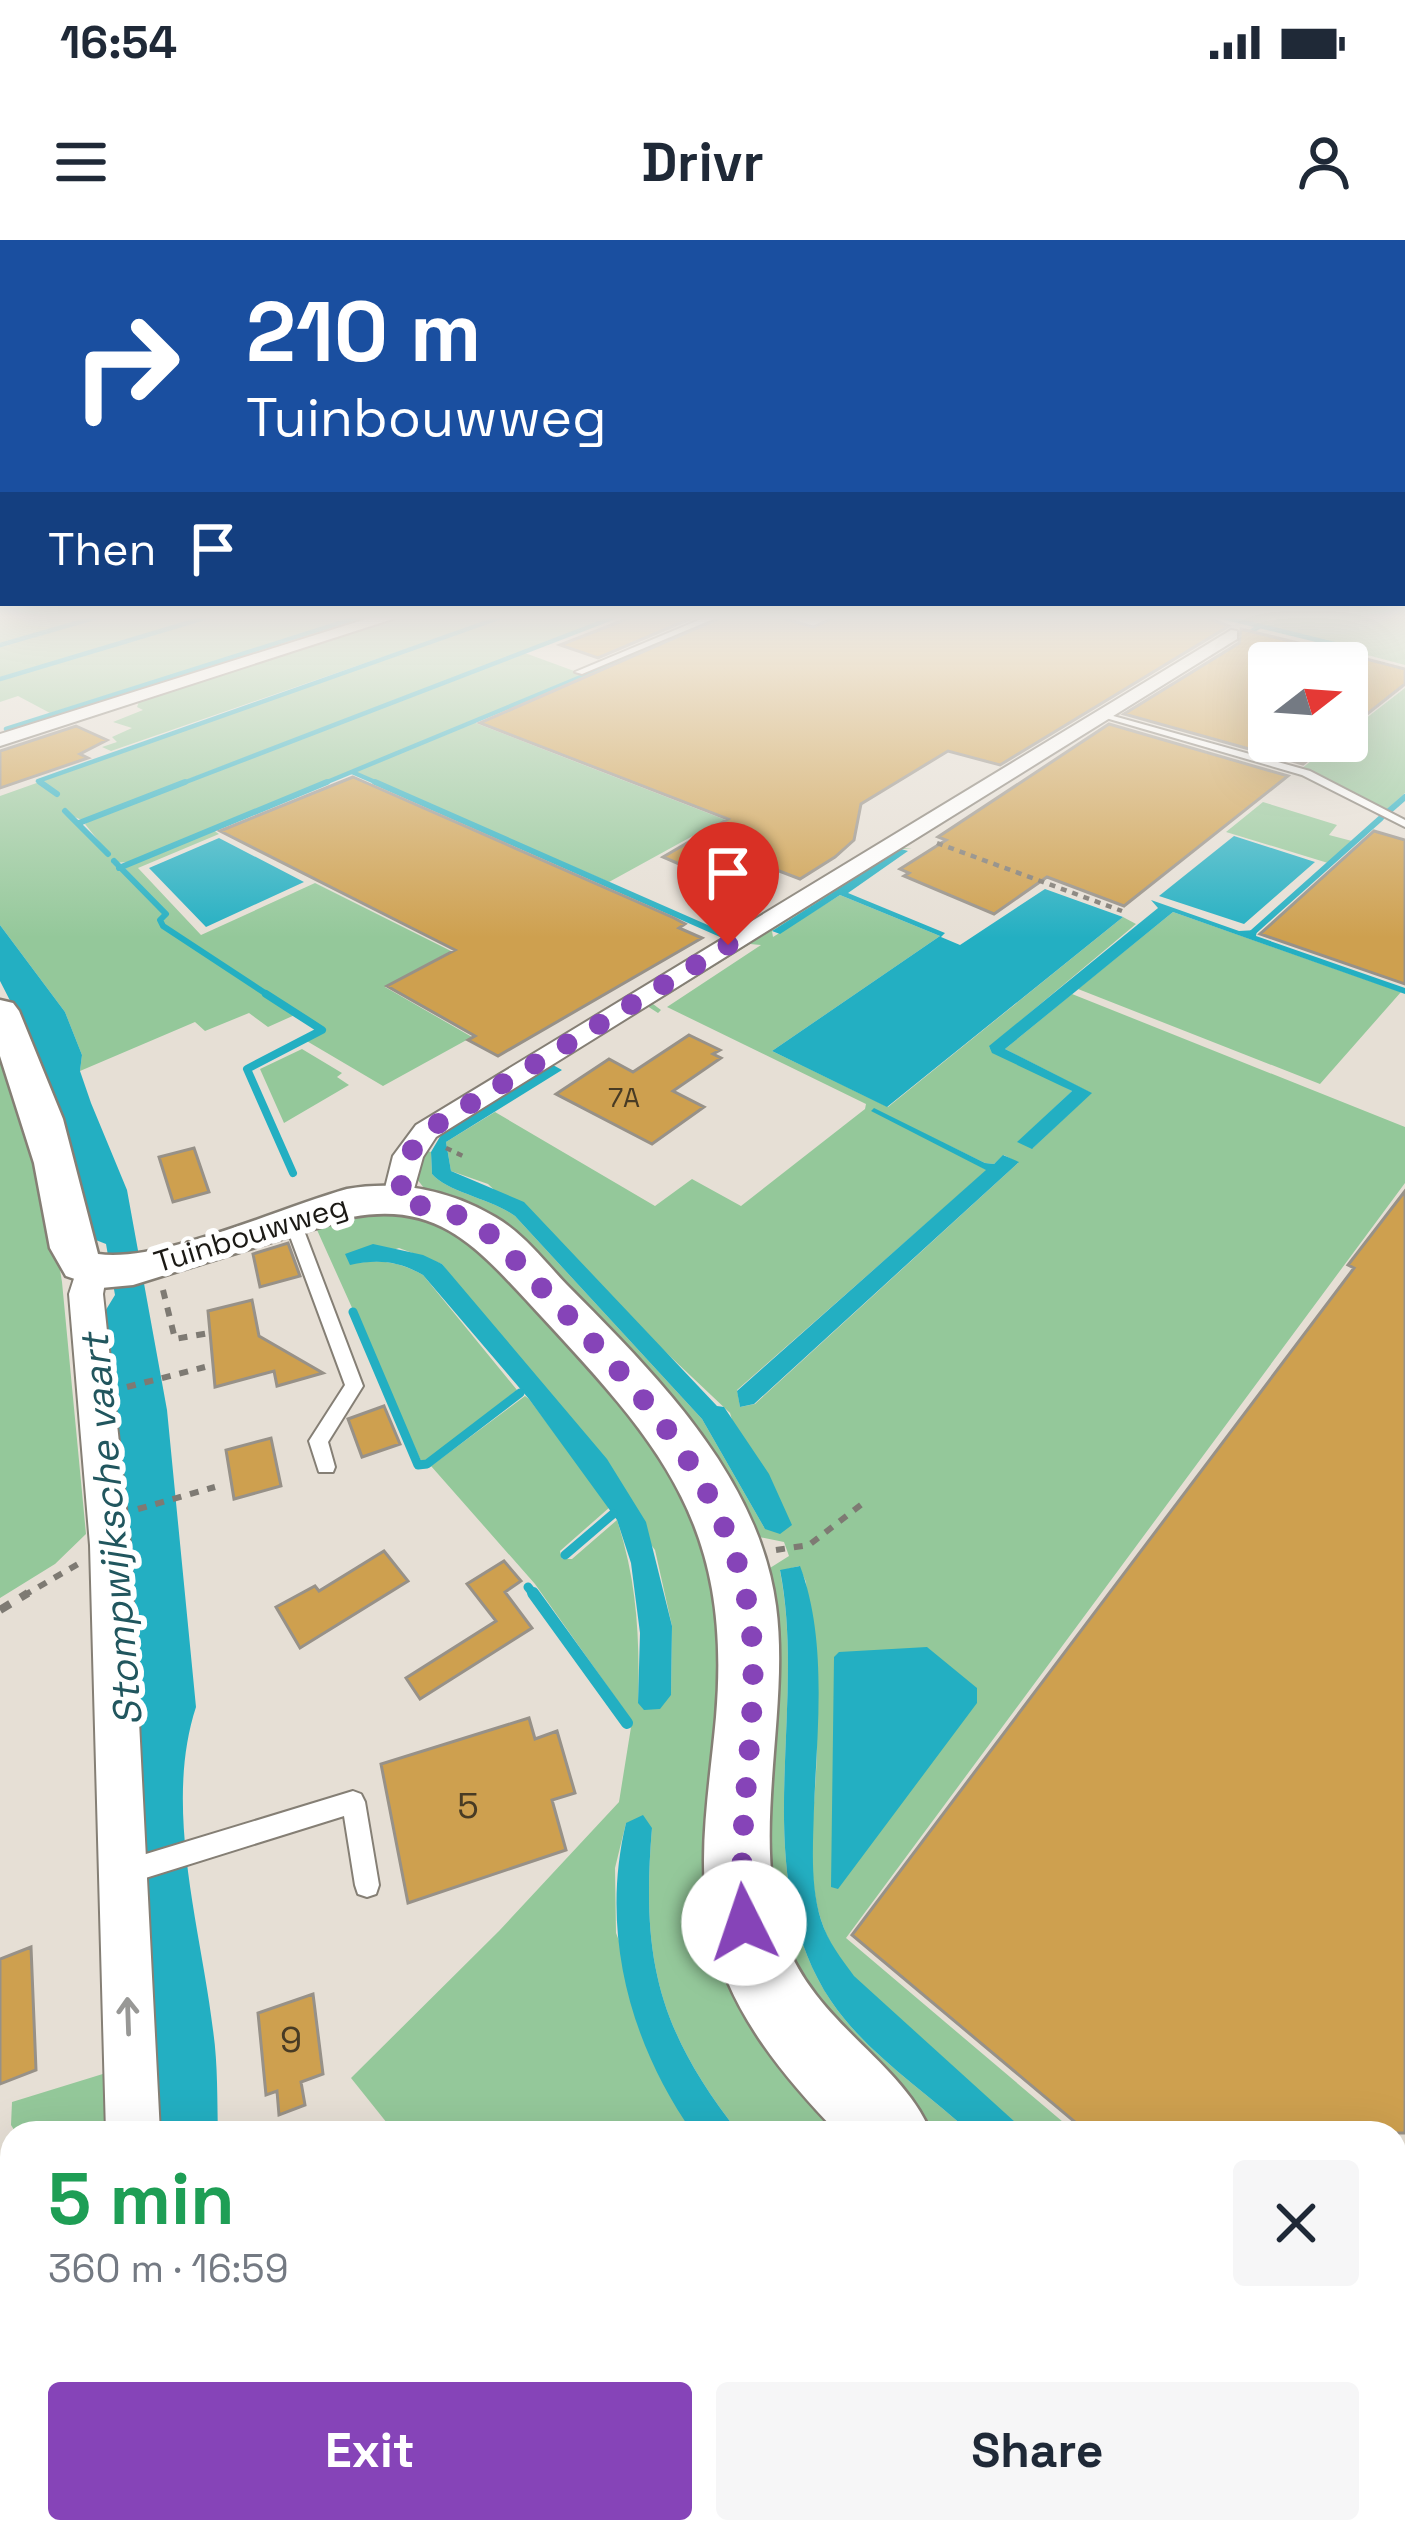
<!DOCTYPE html>
<meta charset="utf-8">
<style>
:root{--surface:#fff;--page:#f6f6f7;--text:#1f2937;--muted:#747a83;--accent:#8644b8}
body{margin:0;font-family:"Space Grotesk",sans-serif;background:var(--page);color:var(--text);height:100vh;display:flex;flex-direction:column;font-size:45px;white-space:nowrap}
*{box-sizing:border-box;margin:0}
p{font-size:39px;color:var(--muted)}
.icon{flex:none;width:66px;height:66px;fill:none;stroke:currentColor;stroke-width:2;stroke-linecap:round;stroke-linejoin:round}
.map{position:relative;flex:1;overflow:hidden}
.drawer{position:absolute;left:0px;top:1881px;width:1407px;height:423px;display:flex;flex-direction:column;background:var(--surface);border-radius:36px 36px 0 0;box-shadow:0 12px 48px #0002}
.drawer>*{flex:none}
.top-card{position:absolute;left:0px;top:0px;width:1407px;height:366px;box-shadow:0 12px 48px #0002;background:#1a4fa0;color:#fff;overflow:hidden}
.needle{width:78px;rotate:73deg}
.tools{position:absolute;left:1248px;top:402px;display:grid;gap:24px}
.tools a{display:grid;place-items:center;width:120px;height:120px;border-radius:12px;background:var(--surface);box-shadow:0 12px 48px #0002;font-size:60px}
.pin{position:absolute;display:grid;place-items:center;width:102px;height:102px;color:#fff;margin:-123px -51px;border-radius:50% 50% 50% 0;rotate:-45deg;box-shadow:0 0 12px #0007}
.pin .icon{rotate:45deg}
.me{position:absolute;width:132px;margin:-66px;rotate:356deg;stroke-linejoin:round;filter:drop-shadow(0 0 9px #0008)}
.turn{display:flex;align-items:center;gap:42px;height:252px;padding:0 48px;font-size:54px}
.turn .icon{width:156px;height:156px;stroke-width:2.5}
.turn b{display:block;font-size:84px;line-height:102px}
.then{display:flex;align-items:center;height:114px;padding:0 48px;background:#0003;gap:24px;font-size:45px}
.round{display:grid;place-items:center;flex:none;width:126px;height:126px;border-radius:12px;background:var(--page)}
.overview{display:flex;align-items:center;justify-content:space-between;height:204px;padding:0 48px}
h1{font-size:72px;font-weight:800;line-height:90px;color:#1e9e55}
.primary-button{display:flex;gap:24px;margin-top:auto;padding:24px 48px}
.primary-button a{flex:1;height:138px;border-radius:12px;background:var(--accent);color:#fff;font-size:48px;font-weight:800;line-height:138px;text-align:center}
.primary-button a+a{background:var(--page);color:var(--text)}
.status{display:flex;justify-content:space-between;align-items:center;height:84px;padding:0 60px;background:var(--surface);direction:ltr}
.status svg{height:33px;fill:currentColor}
header{display:flex;justify-content:space-between;align-items:center;height:156px;padding:0 48px;background:var(--surface);font-size:54px;font-weight:800}
.map>svg:first-child{display:block}
.green{fill:#94c89a;fill-rule:evenodd}
.water{fill:#23afc2}
.lines{fill:none;stroke-linecap:round;stroke-linejoin:round}
.stream-far5{stroke:#23afc2;stroke-width:4.5}
.stream-far4{stroke:#23afc2;stroke-width:6}
.stream-far3{stroke:#23afc2;stroke-width:8}
.stream-far2{stroke:#23afc2;stroke-width:9}
.stream-far1{stroke:#23afc2;stroke-width:12}
.stream{stroke:#23afc2;stroke-width:15}
.building{fill:#cea04f;stroke:#979188;stroke-width:3}
.lane-casing{stroke:#857f75;stroke-width:4}
.street-casing{stroke:#857f75;stroke-width:4}
.secondary-casing{stroke:#857f75;stroke-width:5}
.path-far4{stroke:#7e7a73;stroke-width:3;stroke-dasharray:4.5 4.5;stroke-linecap:butt}
.path-far3{stroke:#7e7a73;stroke-width:4.5;stroke-dasharray:6 6;stroke-linecap:butt}
.path-far2{stroke:#7e7a73;stroke-width:6;stroke-dasharray:9 9;stroke-linecap:butt}
.path-far1{stroke:#7e7a73;stroke-width:8;stroke-dasharray:12 12;stroke-linecap:butt}
.path{stroke:#7e7a73;stroke-width:9;stroke-dasharray:15 15;stroke-linecap:butt}
.lane{fill:#fff;fill-rule:evenodd}
.street{fill:#fff;fill-rule:evenodd}
.secondary{fill:#fff;fill-rule:evenodd}
.oneway{stroke:#989896}
.route{stroke:#8644b8;stroke-width:21;stroke-dasharray:0 37.8}
.labels{text-anchor:middle;stroke-width:12;stroke-linejoin:round;paint-order:stroke}
.far-number-label{font-size:27px;fill:#483b24}
.far-street-label{font-size:30px;fill:#1b1915;stroke:#fff}
.near-number-label{font-size:36px;fill:#483b24}
.water-label{font-size:39px;font-style:italic;fill:#21565e;stroke:#fff}
</style>
<div class="status"><b>16:54</b><svg viewBox="0 0 49 12"><path d="M0 12V9h3v3zM5 12V6h3v6zM10 12V3h3v9zM15 12V0h3v12zM26 1h20v11H26zM47 4h2v5h-2z"/></svg></div>
<header><svg class="icon" aria-label="menu" viewBox="0 0 24 24"><path d="M4 6h16M4 12h16M4 18h16"/></svg>Drivr<svg class="icon" aria-label="person" viewBox="0 0 24 24"><circle cx="12" cy="8" r="4"/><path d="M4 21q1-7 8-7t8 7"/></svg></header>
<div class="map">
<svg width="1405" height="2302" viewBox="0 0 1405 2302">
<rect width="100%" height="100%" fill="#e6dfd5"/>
<!-- green -->
<path class="green" d="M 13,375 L 363,375 L 50,473 L 18,456 L 0,462 L 0,379 Z
M 403,375 L 504,375 L 111,511 L 102,507 L 117,502 L 112,497 L 132,488 L 113,482 L 143,470 L 137,467 L 140,459 Z
M 510,375 L 617,375 L 82,580 L 62,572 L 109,614 L 85,584 L 91,580 L 525,413 L 585,435 L 473,482 L 798,608 L 742,601 L 709,587 L 609,642 L 351,531 L 129,622 L 112,623 L 153,661 L 124,627 L 213,590 L 219,594 L 138,628 L 201,695 L 315,643 L 451,711 L 385,747 L 472,797 L 383,846 L 305,800 L 321,789 L 297,774 L 268,787 L 249,773 L 205,791 L 195,782 L 80,831 L 82,815 L 65,772 L 0,685 L 0,556 Z
M 1216,375 L 1276,375 L 1267,381 L 1271,383 L 1283,375 L 1405,375 L 1405,425 Z
M 1405,448 L 1405,553 L 1385,571 L 1301,529 L 1336,501 L 1347,501 L 1347,493 Z
M 1263,562 L 1337,585 L 1329,595 L 1352,601 L 1328,623 L 1226,592 Z
M 895,607 L 912,609 L 901,609 L 772,691 L 773,697 L 840,655 L 940,696 L 772,811 L 888,867 L 1123,677 L 1136,684 L 989,807 L 1072,851 L 1018,902 L 1033,908 L 1091,853 L 1005,809 L 1072,754 L 1405,887 L 1405,943 L 846,1698 L 1076,1893 L 1027,1893 C 971,1844 864,1768 831,1704 C 798,1641 818,1564 817,1497 C 817,1445 809,1393 806,1342 L 799,1326 L 780,1331 C 808,1473 746,1632 831,1761 C 865,1812 926,1852 971,1893 L 933,1893 L 851,1818 L 772,1686 L 762,1333 L 789,1316 L 784,1302 L 749,1295 L 505,986 L 481,969 L 424,948 L 413,934 L 421,909 L 431,912 L 432,934 C 447,952 492,959 515,976 L 702,1179 L 765,1289 L 730,1173 L 488,944 L 451,931 L 446,902 L 495,872 L 655,966 L 692,939 L 741,966 L 865,869 L 866,864 L 667,767 L 761,705 L 750,704 L 653,764 L 661,770 L 658,773 L 644,764 ZM 873,869 L 985,923 L 994,924 L 1004,915 L 1018,923 L 755,1164 L 740,1167 L 737,1150 L 987,930 Z
M 1173,672 L 1401,752 L 1320,844 L 1078,749 Z
M 0,807 L 40,906 L 62,1042 L 86,1294 L 55,1324 L 0,1358 Z
M 302,809 L 342,833 L 337,837 L 349,845 L 284,883 L 260,829 Z
M 374,972 L 413,975 L 472,996 L 657,1199 L 724,1342 L 721,1604 L 855,1893 L 739,1893 C 658,1790 641,1718 652,1588 L 626,1583 L 615,1628 L 616,1693 L 693,1893 L 395,1893 L 351,1838 L 499,1691 L 619,1562 L 632,1481 L 535,1344 L 431,1226 L 525,1156 L 529,1159 L 610,1267 L 560,1311 L 562,1319 L 572,1319 L 617,1280 C 637,1341 640,1398 638,1462 L 671,1455 L 672,1386 L 655,1310 L 442,1024 L 399,1008 L 350,1024 C 379,1019 398,1021 423,1035 L 517,1150 L 430,1219 L 421,1221 L 313,981 Z
M 106,1833 L 108,1893 L 88,1893 L 87,1889 L 16,1893 L 11,1885 L 12,1862 Z
M 12,2087 L 12,2276 L 0,2281 L 0,2093 Z
M 723,2292 L 1080,2292 L 1089,2302 L 732,2302 Z"/>
<!-- water -->
<path class="water" d="M 1234,596 L 1315,622 L 1244,684 L 1159,656 Z
M 219,598 L 304,642 L 206,687 L 149,628 Z
M 901,609 L 908,611 L 848,653 L 945,693 L 941,697 L 960,705 L 1045,649 L 1123,677 L 887,867 L 772,811 L 940,696 L 840,655 L 780,694 L 772,691 Z
M 1151,660 L 1239,691 L 1257,690 L 1256,696 L 1405,748 L 1405,754 L 1173,672 L 1005,809 L 1092,853 L 1032,909 L 1017,902 L 1072,851 L 992,813 L 989,806 L 1158,668 Z
M 0,685 L 65,772 L 82,815 L 80,831 L 91,863 L 127,950 L 167,1170 L 196,1467 C 163,1568 201,1688 213,1790 C 218,1824 217,1859 218,1893 L 157,1893 L 104,1073 L 115,1055 L 106,1004 L 88,997 L 21,782 L 0,741 Z
M 553,825 L 562,830 L 446,902 L 451,931 L 524,962 L 717,1166 L 724,1167 L 769,1234 L 792,1285 L 780,1294 L 765,1289 L 702,1179 L 515,976 C 492,959 447,952 432,934 L 431,912 L 441,895 Z
M 874,868 L 985,923 L 994,924 L 1003,915 L 1019,922 L 754,1164 L 740,1167 L 737,1151 L 986,930 L 871,871 Z
M 373,1004 L 423,1015 L 442,1024 L 607,1219 L 646,1282 L 672,1386 L 671,1455 L 660,1469 L 644,1470 L 638,1463 L 640,1393 L 631,1323 L 617,1280 L 529,1159 L 423,1035 C 398,1021 378,1019 350,1025 L 345,1014 Z
M 800,1326 C 828,1400 817,1491 814,1568 C 813,1606 810,1644 821,1680 C 828,1702 841,1718 854,1736 L 1027,1893 L 971,1893 C 926,1852 865,1812 831,1761 C 746,1632 808,1473 780,1330 Z
M 927,1407 L 977,1448 L 977,1463 L 838,1649 L 831,1647 L 834,1417 L 839,1412 Z
M 643,1575 L 652,1588 C 641,1718 658,1790 739,1893 L 693,1893 C 629,1802 600,1691 626,1583 Z"/>
<g class="lines">
<!-- stream-far5 -->
<path class="stream-far5" d="M 1214,375 L 1260,386 L 1241,398
M 1260,386 L 1338,405
M 0,405 L 104,375
M 0,439 L 214,375
M 6,489 L 365,375
M 352,532 L 382,545
M 44,545 L 38,541 L 507,375
M 178,545 L 620,375
M 320,545 L 663,403"/>
<!-- stream-far4 -->
<path class="stream-far4" d="M 40,542 L 57,554
M 375,542 L 723,695
M 65,571 L 108,614
M 1389,571 L 1405,557
M 79,583 L 185,542
M 114,621 L 166,674 L 160,680 L 163,686 L 271,757
M 119,628 L 327,542
M 1251,694 L 1381,578"/>
<!-- stream-far3 -->
<path class="stream-far3" d="M 266,754 L 322,790 L 247,829 L 293,933"/>
<!-- stream-far2 -->
<path class="stream-far2" d="M 353,1072 L 418,1225 L 427,1224 L 520,1153
M 565,1315 L 613,1274
M 528,1347 L 535,1356"/>
<!-- stream-far1 -->
<path class="stream-far1" d="M 533,1353 L 627,1483"/>
<!-- stream -->
<path class="stream" d="M 707,2292 L 715,2302"/>
</g>
<!-- building -->
<path class="building" d="M 637,375 L 699,375 L 598,418 L 560,405 Z
M 727,375 L 772,375 L 813,387 L 840,375 L 1199,375 L 1229,386 L 1000,525 L 948,511 L 861,564 L 854,600 L 835,617 L 800,639 L 774,629 L 737,649 L 663,617 L 728,579 L 480,483 Z
M 1241,389 L 1343,414 L 1342,423 L 1269,423 L 1269,501 L 1332,501 L 1303,524 L 1124,474 L 1239,403 Z
M 1347,414 L 1405,429 L 1405,444 L 1347,490 Z
M 1109,484 L 1288,536 L 1124,666 L 1047,637 L 994,674 L 904,636 L 909,633 L 900,629 L 946,600 L 938,597 Z
M 76,486 L 107,500 L 80,514 L 88,518 L 0,548 L 0,511 Z
M 353,537 L 674,678 L 685,684 L 679,688 L 702,698 L 498,816 L 468,800 L 475,796 L 387,746 L 455,710 L 220,591 Z
M 1374,591 L 1405,600 L 1405,744 L 1260,694 Z
M 689,795 L 720,810 L 713,814 L 721,818 L 673,851 L 704,867 L 652,904 L 556,854 L 609,819 L 633,832 Z
M 194,908 L 209,952 L 173,962 L 159,917 Z
M 1405,951 L 1405,1893 L 1088,1893 L 852,1695 L 1354,1028 L 1348,1025 Z
M 288,1003 L 300,1036 L 260,1047 L 253,1014 Z
M 252,1060 L 259,1096 L 323,1133 L 277,1146 L 274,1131 L 215,1147 L 208,1071 Z
M 384,1166 L 400,1204 L 362,1217 L 348,1179 Z
M 271,1198 L 281,1246 L 234,1259 L 226,1210 Z
M 384,1311 L 408,1341 L 300,1408 L 276,1367 L 315,1346 L 319,1351 Z
M 504,1321 L 521,1341 L 505,1352 L 532,1388 L 420,1459 L 406,1438 L 496,1381 L 467,1344 Z
M 529,1478 L 535,1499 L 557,1491 L 575,1553 L 552,1560 L 566,1610 L 408,1663 L 381,1524 Z
M 31,1707 L 36,1830 L 0,1844 L 0,1719 Z
M 313,1754 L 323,1834 L 301,1842 L 305,1865 L 279,1875 L 277,1851 L 266,1855 L 258,1773 Z"/>
<g class="lines">
<!-- lane casing -->
<g class="lane-casing">
<path id="lane" d="M 711,375 L 723,375 L 582,434 L 575,432 Z
M 1099,472 L 1310,531 L 1405,580 L 1405,587 L 1302,535 L 1099,476 Z
M 292,975 L 300,980 L 363,1146 L 328,1202 L 335,1227 L 333,1232 L 319,1232 L 309,1201 L 345,1145 L 284,980 Z
M 353,1551 L 361,1554 L 365,1562 L 379,1645 L 376,1654 L 367,1657 L 358,1654 L 355,1645 L 344,1576 L 123,1645 L 114,1642 L 111,1633 L 114,1624 L 123,1621 Z"/>
</g>
<!-- street casing -->
<g class="street-casing">
<path id="street" d="M 379,375 L 405,375 L 0,506 L 0,494 Z
M 1231,390 L 1237,391 L 1237,399 L 436,897 L 423,917 L 409,967 L 387,967 L 382,960 L 393,916 L 416,885 Z
M 91,1020 L 103,1023 L 107,1031 L 103,1054 L 130,1305 L 160,1893 L 106,1893 L 90,1305 L 69,1054 L 79,1023 Z
M 118,2292 L 182,2292 L 182,2302 L 118,2302 Z"/>
</g>
<!-- secondary casing -->
<g class="secondary-casing">
<path id="secondary" d="M 0,760 L 13,763 L 19,771 L 63,879 L 98,1014 C 161,1023 282,967 347,949 C 398,940 450,950 495,977 C 523,993 545,1022 567,1045 C 655,1134 759,1236 776,1366 C 790,1471 751,1591 782,1691 C 810,1782 900,1818 931,1893 L 838,1893 C 781,1834 727,1769 710,1686 C 696,1618 710,1545 716,1477 C 733,1279 656,1200 529,1063 C 476,1006 437,961 352,977 L 133,1045 L 101,1048 L 66,1036 L 50,1008 L 34,923 L 0,816 Z
M 1282,2292 L 1382,2292 L 1386,2302 L 1286,2302 Z"/>
</g>
<!-- path-far4 -->
<path class="path-far4" d="M 0,377 L 6,375"/>
<!-- path-far3 -->
<path class="path-far3" d="M 937,603 L 1122,671
M 446,908 L 465,917"/>
<!-- path-far2 -->
<path class="path-far2" d="M 163,1050 L 175,1099 L 209,1093
M 127,1147 L 205,1127
M 138,1269 L 215,1247
M 776,1310 L 809,1305 L 867,1260
M 23,1356 L 80,1323"/>
<!-- path-far1 -->
<path class="path-far1" d="M 0,1370 L 28,1353"/>
<!-- path -->
<path class="path" d="M 0,2293 L 12,2288"/>
<!-- lane -->
<use href="#lane" class="lane"/>
<!-- street -->
<use href="#street" class="street"/>
<!-- secondary -->
<use href="#secondary" class="secondary"/>
</g>
<!-- one-way arrows -->
<defs><path id="oneway-shaft" d="M-6 0H5M1.5-3L5.5 0L1.5 3" fill="none" stroke-width="1.6" stroke-linecap="round" stroke-linejoin="round" transform="scale(3)"/></defs>
<use class="oneway" href="#oneway-shaft" transform="translate(128 1776) rotate(-92)"/>
<!-- sky -->
<linearGradient id="sky" x2="0" y2="1"><stop stop-color="#59b2d9"/><stop offset="0.54" stop-color="#f4f1ec"/><stop offset="1" stop-color="#f4f1ec" stop-opacity="0"/></linearGradient>
<rect width="1405" height="698" fill="url(#sky)"/>
<g class="lines">
<!-- route -->
<path class="route" d="M 728,705 L 426,891 L 408,916 L 398,960 L 465,977 L 494,997 C 611,1126 754,1241 753,1429 C 753,1514 736,1598 744,1683"/>
</g>
<g class="labels">
<!-- far-number labels -->
<g class="far-number-label">
<text x="624" y="867">7A</text>
</g>
<!-- far-street labels -->
<g class="far-street-label">
<text transform="translate(251 994) rotate(-17)" y="10">Tuinbouwweg</text>
</g>
<!-- near-number labels -->
<g class="near-number-label">
<text x="468" y="1578">5</text>
<text x="291" y="1812">9</text>
</g>
<!-- water labels -->
<g class="water-label">
<text transform="translate(111 1290) rotate(-95)" y="14">Stompwijksche vaart</text>
</g>
</g>
</svg>
<div class="tools">
<a><svg class="needle" viewBox="-14 -14 28 28"><path d="M0-13l5 13h-10z" fill="#e53935"/><path d="M0 13l5-13h-10z" fill="#747a83"/></svg></a>
</div>
<div class="pin" style="left:728px;top:705px;background:#d93025"><svg class="icon" aria-label="arrive" viewBox="0 0 24 24"><path d="M6 21V4h12l-3 4 3 4H6"/></svg></div>
<svg class="me" style="left:744px;top:1683px" viewBox="-20 -20 40 40"><circle r="19" fill="#fff"/><path d="M0-13L10 11 0 6-10 11z" fill="#8644b8"/></svg>
<div class="top-card">
<div class="turn"><svg class="icon" aria-label="right" viewBox="0 0 24 24"><path d="M7 20v-9h11M14 6l5 5-5 5"/></svg><div><b>210 m</b>Tuinbouwweg</div></div>
<div class="then">Then<svg class="icon" aria-label="arrive" viewBox="0 0 24 24"><path d="M6 21V4h12l-3 4 3 4H6"/></svg></div>
</div>
<section class="drawer">
<div class="overview"><div><h1>5 min</h1><p>360 m · 16:59</p></div><a class="round"><svg class="icon" aria-label="close" viewBox="0 0 24 24"><path d="M6 6l12 12M18 6L6 18"/></svg></a></div>
<div class="primary-button"><a>Exit</a><a>Share</a></div>
</section>
</div>
